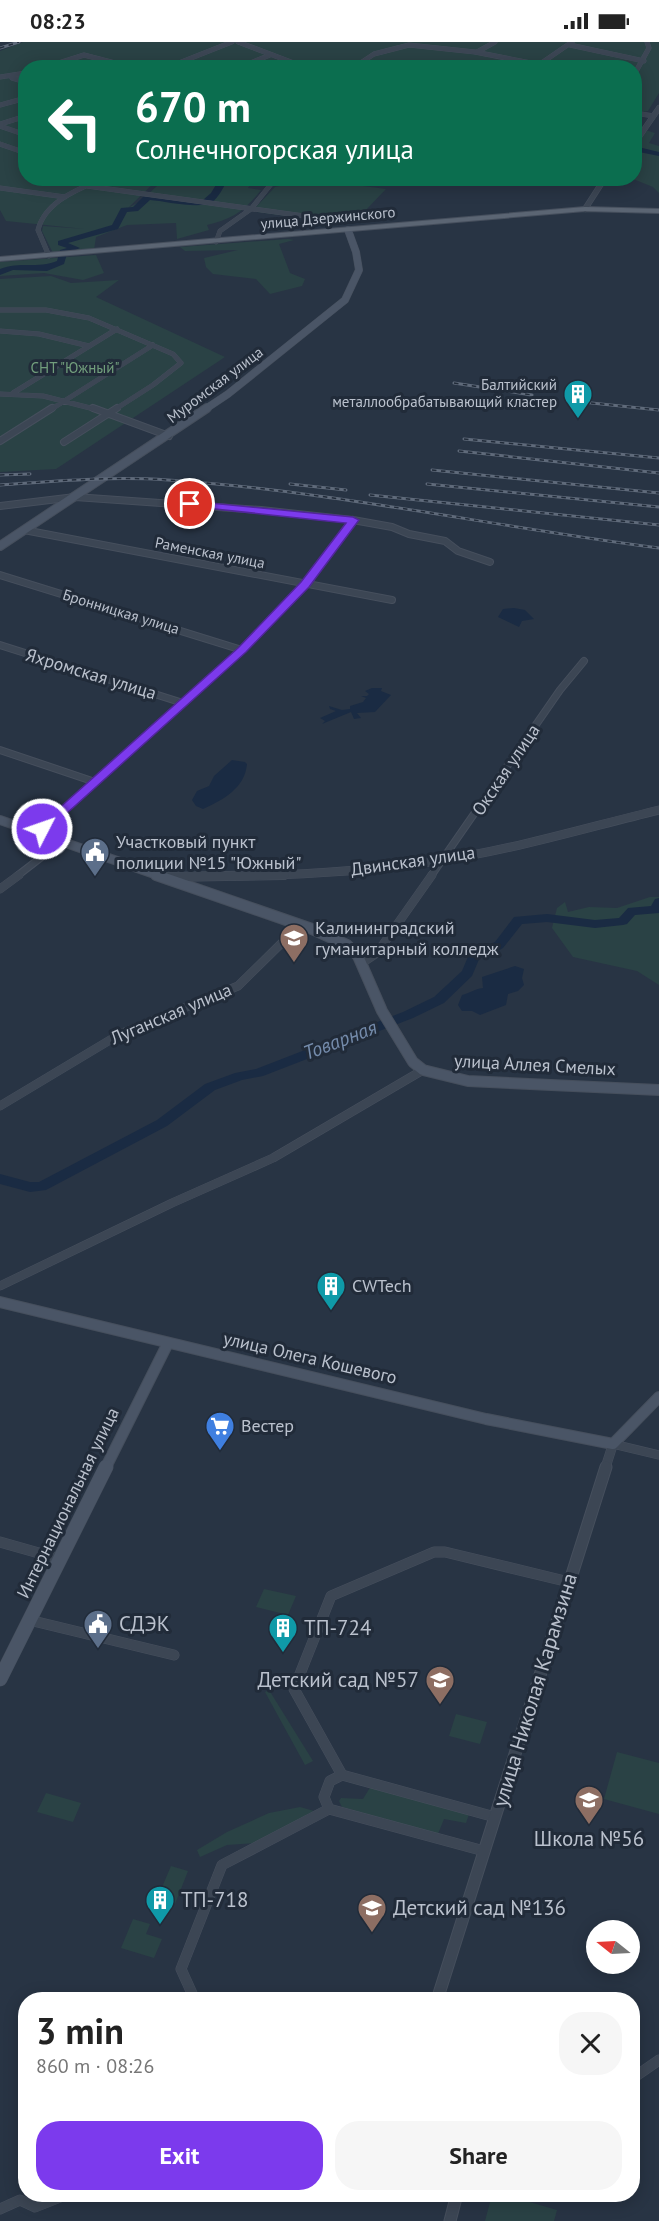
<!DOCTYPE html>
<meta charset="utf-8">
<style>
:root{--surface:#fff;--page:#f6f6f6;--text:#222;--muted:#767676;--accent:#7c3aed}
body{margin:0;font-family:"PT Sans",sans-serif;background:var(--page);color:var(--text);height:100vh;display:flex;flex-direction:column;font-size:22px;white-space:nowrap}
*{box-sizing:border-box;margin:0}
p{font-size:20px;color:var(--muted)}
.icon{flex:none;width:33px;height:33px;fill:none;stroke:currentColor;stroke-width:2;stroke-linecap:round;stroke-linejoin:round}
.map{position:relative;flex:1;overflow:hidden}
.side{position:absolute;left:18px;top:1950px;width:622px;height:210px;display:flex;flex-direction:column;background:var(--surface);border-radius:24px;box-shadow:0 3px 15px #0003}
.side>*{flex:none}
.banner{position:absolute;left:18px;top:18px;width:624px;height:126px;border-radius:24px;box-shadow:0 3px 15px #0003;background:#0b6e4f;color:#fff;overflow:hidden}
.needle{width:39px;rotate:288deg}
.buttons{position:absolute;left:586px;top:1878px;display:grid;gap:12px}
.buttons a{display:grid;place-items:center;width:54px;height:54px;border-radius:50%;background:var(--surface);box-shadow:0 3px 15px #0003;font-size:30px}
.pin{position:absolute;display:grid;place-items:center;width:51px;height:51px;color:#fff;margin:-26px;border:3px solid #fff;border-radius:50%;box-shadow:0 2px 6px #0007}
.me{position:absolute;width:66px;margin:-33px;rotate:49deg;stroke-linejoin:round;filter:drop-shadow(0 0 4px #0008)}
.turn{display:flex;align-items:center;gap:21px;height:126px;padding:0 18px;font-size:27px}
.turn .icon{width:78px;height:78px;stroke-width:2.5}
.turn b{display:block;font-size:42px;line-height:51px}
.round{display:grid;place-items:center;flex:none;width:63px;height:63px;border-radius:24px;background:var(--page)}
.head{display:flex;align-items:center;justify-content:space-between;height:102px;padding:0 18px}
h1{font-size:36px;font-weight:700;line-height:45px}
.action{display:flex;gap:12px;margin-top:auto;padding:12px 18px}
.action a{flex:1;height:69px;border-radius:24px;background:var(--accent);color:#fff;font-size:24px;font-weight:700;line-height:69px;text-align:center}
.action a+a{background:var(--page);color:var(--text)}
.status{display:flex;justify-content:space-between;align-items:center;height:42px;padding:0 30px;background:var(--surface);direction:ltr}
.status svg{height:16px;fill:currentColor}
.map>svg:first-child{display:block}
.green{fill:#2a4245}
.water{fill:#1a2b43}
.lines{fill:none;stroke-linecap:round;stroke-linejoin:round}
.river{fill:#1a2b43;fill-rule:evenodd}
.minor-far3-casing{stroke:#464f5d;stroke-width:5}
.minor-far2-casing{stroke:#464f5d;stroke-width:8}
.minor-far1-casing{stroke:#464f5d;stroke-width:9}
.minor-casing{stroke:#464f5d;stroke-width:11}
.tertiary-far3-casing{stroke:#464f5d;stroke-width:6}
.tertiary-far2-casing{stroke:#464f5d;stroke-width:9}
.tertiary-far1-casing{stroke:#464f5d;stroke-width:10}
.tertiary-casing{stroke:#464f5d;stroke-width:13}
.secondary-far3-casing{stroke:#464f5d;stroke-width:8}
.secondary-far2-casing{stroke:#464f5d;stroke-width:10}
.secondary-far1-casing{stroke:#464f5d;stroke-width:12}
.secondary-casing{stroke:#464f5d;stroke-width:15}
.primary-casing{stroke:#464f5d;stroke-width:2}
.minor-far3{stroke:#3c4654;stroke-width:4.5}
.minor-far2{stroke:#3c4654;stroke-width:6}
.minor-far1{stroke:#3c4654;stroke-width:8}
.minor{stroke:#3c4654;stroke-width:10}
.tertiary-far3{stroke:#3c4654;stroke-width:5}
.tertiary-far2{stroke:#3c4654;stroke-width:8}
.tertiary-far1{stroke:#3c4654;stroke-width:9}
.tertiary{stroke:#3c4654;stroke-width:11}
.secondary-far3{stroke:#4a5566;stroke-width:7}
.secondary-far2{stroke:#4a5566;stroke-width:8}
.secondary-far1{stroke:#4a5566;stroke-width:10}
.secondary{stroke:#4a5566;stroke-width:14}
.primary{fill:#5b6573;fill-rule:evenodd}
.rail-casing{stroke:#5f6a7a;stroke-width:3}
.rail{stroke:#212b39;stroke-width:1.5;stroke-dasharray:4.5;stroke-linecap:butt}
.route{fill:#7c3aed;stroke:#51269a;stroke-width:1.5}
.labels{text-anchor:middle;stroke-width:6;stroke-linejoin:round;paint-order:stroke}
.far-street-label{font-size:15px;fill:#bac1cd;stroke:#212b39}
.far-park-label{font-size:15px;fill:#719e7c;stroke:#212b39}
.far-poi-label{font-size:15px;fill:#bac1cd;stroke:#212b39;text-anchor:end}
.street-label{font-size:18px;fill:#bac1cd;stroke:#212b39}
.poi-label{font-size:18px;fill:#bac1cd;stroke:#212b39;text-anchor:start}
.water-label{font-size:20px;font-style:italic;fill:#748bab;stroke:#212b39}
.near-poi-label{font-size:21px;fill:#bac1cd;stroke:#212b39;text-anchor:start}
.near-street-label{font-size:21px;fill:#bac1cd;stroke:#212b39}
</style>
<div class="status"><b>08:23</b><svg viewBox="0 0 49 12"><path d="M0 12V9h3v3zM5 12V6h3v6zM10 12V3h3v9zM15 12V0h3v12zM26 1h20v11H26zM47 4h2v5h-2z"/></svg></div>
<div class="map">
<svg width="659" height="2179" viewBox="0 0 659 2179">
<rect width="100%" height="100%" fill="#283444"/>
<!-- green -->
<path class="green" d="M 23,0 L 659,0 L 659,51 L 648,69 L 637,71 L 635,74 L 634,26 L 26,26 L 26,136 L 158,137 L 128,166 L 139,160 L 165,137 L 255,137 L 248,146 L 261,148 C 246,168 231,178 207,183 L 209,188 L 177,197 L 176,181 L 127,183 L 96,195 L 94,208 L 53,211 L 42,189 L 43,184 L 85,187 L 6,179 L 0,168 L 0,9 Z
M 639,86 L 655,91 L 649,101 L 659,104 L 659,151 L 653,145 L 633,137 L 635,88 Z
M 310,137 L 386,147 L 365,169 L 338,170 L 335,178 L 329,180 L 257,170 L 256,165 L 275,145 Z
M 288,197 L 294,198 L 279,202 L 290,231 L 305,237 L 302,244 L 270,252 L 256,237 L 213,232 L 206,225 L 204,216 L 238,208 L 185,209 L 180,205 Z
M 96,213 L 104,231 L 83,238 L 44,231 L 0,234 L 0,220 Z
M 51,234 L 71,241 L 119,238 L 96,255 L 225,315 L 56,427 L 0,430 L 0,237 Z
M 650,855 L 659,855 L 659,943 L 637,929 L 573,915 L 552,886 L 557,866 L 565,860 L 568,870 L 589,865 L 617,866 Z
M 264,1547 L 296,1554 L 288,1573 L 256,1565 Z
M 269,1648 L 313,1719 L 305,1723 L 265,1650 Z
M 456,1672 L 487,1680 L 480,1702 L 449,1694 Z
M 617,1710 L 659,1721 L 659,1772 L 604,1757 Z
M 371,1744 L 469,1772 L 466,1781 L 444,1777 L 438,1792 L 342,1765 L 339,1759 L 341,1756 L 363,1757 Z
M 46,1751 L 81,1761 L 73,1780 L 37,1770 Z
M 300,1765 L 314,1769 L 257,1801 L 227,1803 L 200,1815 L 197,1808 L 227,1790 L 269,1771 Z
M 171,1824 L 188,1829 L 175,1862 L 157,1857 Z
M 133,1877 L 150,1882 L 146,1892 L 162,1897 L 154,1916 L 121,1906 Z
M 492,2153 L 505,2153 L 557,2168 L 554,2179 L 485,2179 Z"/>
<!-- water -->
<path class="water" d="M 514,566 L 525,568 L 534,577 L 522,579 L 519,585 L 498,575 L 503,567 Z
M 372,646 L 382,646 L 381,649 L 391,653 L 375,670 L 357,671 L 361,676 L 354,677 L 351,670 L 322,682 L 325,679 L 320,676 L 336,669 L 330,667 L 329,664 L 342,668 L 350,667 L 350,664 L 363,660 L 366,656 L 361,654 L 367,654 L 369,652 L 365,649 Z
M 232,718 L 245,720 L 247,722 C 245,746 223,758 203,767 L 196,764 L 192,758 L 197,749 L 209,744 L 214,734 Z
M 515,924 L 524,927 L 522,936 L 524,943 L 518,949 L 508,952 L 506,963 L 480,973 L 472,969 L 462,969 L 458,963 L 462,953 C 470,951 474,947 483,946 L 482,935 Z"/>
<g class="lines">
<!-- river -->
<path class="river" d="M 634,104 L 659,110 L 659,114 L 634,109 Z
M 220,136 L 228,136 C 224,145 219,155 212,160 C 200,168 165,159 150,158 L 138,169 L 127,170 L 118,187 L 68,201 L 80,206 L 67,212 L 64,222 L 47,229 L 13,228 L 0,233 L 0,227 C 19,219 38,227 57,219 L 60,208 L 67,206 L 58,203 L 58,199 L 112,183 L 121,166 L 133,165 L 145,153 L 203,158 L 211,151 Z
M 659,856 L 659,871 L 635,873 L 627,882 L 623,883 L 595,886 L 547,880 L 522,882 L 503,906 L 491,913 L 480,915 L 472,934 L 444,961 L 413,976 L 263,1034 L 242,1038 L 215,1048 L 167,1084 L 46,1148 L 30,1150 L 0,1142 L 0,1132 L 30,1140 L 39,1140 L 157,1078 L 205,1042 L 235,1031 L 256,1027 L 403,970 L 434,955 L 462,929 L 470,910 L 495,900 L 514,875 L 547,872 L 595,878 L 619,876 L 628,866 L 651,864 L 655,857 Z"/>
<!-- minor-far3 casing -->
<g class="minor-far3-casing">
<path id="minor-far3" d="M 238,0 L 307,26
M 570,3 L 644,19
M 477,10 L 495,0
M 540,22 L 572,0
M 43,26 L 84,13 L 115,21 L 116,24 L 113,26
M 166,26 L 232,0
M 238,26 L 270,13
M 353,26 L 374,12 L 409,3 L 475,10 L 557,26
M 634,33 L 649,6 L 647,0
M 0,35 L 26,31
M 12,36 L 26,40
M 0,63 L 26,56
M 634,71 L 654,74
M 0,82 L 26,74
M 0,84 L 26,93
M 0,102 L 26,111
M 87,144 L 333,178
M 0,146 L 65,155
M 216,200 L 220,189 L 251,167 L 276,136
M 49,214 L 38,188 C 45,159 79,147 104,136
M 0,268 L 46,268 L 89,276 L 173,312 L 181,321 L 153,343 L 114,368
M 0,289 L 39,292 L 89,304
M 13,351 L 117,287
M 0,352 L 43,354 L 98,368
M 50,368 L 153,303"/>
</g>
<!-- minor-far2 casing -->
<g class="minor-far2-casing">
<path id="minor-far2" d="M 93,366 L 169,394
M 0,399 L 52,366
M 64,400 L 117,366
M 0,464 L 75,455 L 261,468 L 353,478 L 392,485 L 409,492 L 445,499 L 458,509 L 490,520
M 24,488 L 392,558
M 0,533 L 242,608
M 0,603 L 183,661
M 0,708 L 95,740
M 37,791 L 242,608 L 305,543 L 353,478
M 17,834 L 61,800
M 431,834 L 560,648 L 584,619"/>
</g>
<!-- minor-far1 casing -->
<g class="minor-far1-casing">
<path id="minor-far1" d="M 0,847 L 19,833
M 362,921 L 377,911 L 432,833
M 0,1064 L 120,992 L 238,944 L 300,883
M 0,1244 L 172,1161 L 273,1116 L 423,1028
M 613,1402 L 659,1413"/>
</g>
<!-- minor casing -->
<g class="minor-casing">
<path id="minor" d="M 0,1500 L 60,1517
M 29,1578 L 174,1613
M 342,1733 L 495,1775
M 329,1767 L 484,1809
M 195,1958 L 181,1927 L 222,1823 L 329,1767 L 324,1755 L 330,1739 L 342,1733 L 294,1647 L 331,1554 L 434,1510 L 445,1510 L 569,1540
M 633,2036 L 659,2018
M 0,2167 L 20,2158 L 35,2165 L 68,2152"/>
</g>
<!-- tertiary-far3 casing -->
<g class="tertiary-far3-casing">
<path id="tertiary-far3" d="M 634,102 L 659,66
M 585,167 L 605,136"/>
</g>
<!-- tertiary-far2 casing -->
<g class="tertiary-far2-casing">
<path id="tertiary-far2" d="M 232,834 C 300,833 369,829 437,819 C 512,808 585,786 659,768"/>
</g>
<!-- tertiary-far1 casing -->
<g class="tertiary-far1-casing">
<path id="tertiary-far1" d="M 165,835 L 284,833
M 605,1427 L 613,1402"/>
</g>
<!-- tertiary casing -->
<g class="tertiary-casing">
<path id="tertiary" d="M 437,1958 L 606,1425
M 450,2179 L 457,2152"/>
</g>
<!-- secondary-far3 casing -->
<g class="secondary-far3-casing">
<path id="secondary-far3" d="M 204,368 L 228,352 L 345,258 L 359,228 L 356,210 L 348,188"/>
</g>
<!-- secondary-far2 casing -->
<g class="secondary-far2-casing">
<path id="secondary-far2" d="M 0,504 L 207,366
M 0,778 L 160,834"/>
</g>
<!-- secondary-far1 casing -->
<g class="secondary-far1-casing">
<path id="secondary-far1" d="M 156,833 L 312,887 L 347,903 L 358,914 L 382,969 L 413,1020 L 423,1028 L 468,1039 L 659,1048
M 0,1260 L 486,1377 L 613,1402 L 659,1355
M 105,1427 L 168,1301"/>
</g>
<!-- secondary casing -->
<g class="secondary-casing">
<path id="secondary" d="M 0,1637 L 106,1425"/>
</g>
<!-- primary casing -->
<g class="primary-casing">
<path id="primary" d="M 585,165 L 659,167 L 659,171 L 585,169 L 0,219 L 0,215 Z"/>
</g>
<!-- minor-far3 -->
<use href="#minor-far3" class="minor-far3"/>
<!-- minor-far2 -->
<use href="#minor-far2" class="minor-far2"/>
<!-- minor-far1 -->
<use href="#minor-far1" class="minor-far1"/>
<!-- minor -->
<use href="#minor" class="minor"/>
<!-- tertiary-far3 -->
<use href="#tertiary-far3" class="tertiary-far3"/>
<!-- tertiary-far2 -->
<use href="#tertiary-far2" class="tertiary-far2"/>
<!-- tertiary-far1 -->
<use href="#tertiary-far1" class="tertiary-far1"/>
<!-- tertiary -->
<use href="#tertiary" class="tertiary"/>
<!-- secondary-far3 -->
<use href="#secondary-far3" class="secondary-far3"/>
<!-- secondary-far2 -->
<use href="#secondary-far2" class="secondary-far2"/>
<!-- secondary-far1 -->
<use href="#secondary-far1" class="secondary-far1"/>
<!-- secondary -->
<use href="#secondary" class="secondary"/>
<!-- primary -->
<use href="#primary" class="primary"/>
<!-- rail casing -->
<g class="rail-casing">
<path id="rail" d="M 0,6 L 19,0
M 454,341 L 532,353
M 582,360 L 659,368
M 464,397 L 659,416
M 459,409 L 659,431
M 432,428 L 659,451
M 0,433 L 30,432
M 290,442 L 346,448
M 427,442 L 659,465
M 0,443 C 56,439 112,434 168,438 C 333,449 495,485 659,506
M 370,453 L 659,483"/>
</g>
<!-- rail -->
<use href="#rail" class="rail"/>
</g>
<!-- route -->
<path class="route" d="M 190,459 L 353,475 L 359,478 L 309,545 L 246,610 L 46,790 L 38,790 L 38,785 L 238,606 L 301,540 L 346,481 L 187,464 L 187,460 Z"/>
<!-- icons -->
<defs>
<g id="building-pin" transform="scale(1.5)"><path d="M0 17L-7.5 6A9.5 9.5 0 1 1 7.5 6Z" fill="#0f9aa8" stroke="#212b39"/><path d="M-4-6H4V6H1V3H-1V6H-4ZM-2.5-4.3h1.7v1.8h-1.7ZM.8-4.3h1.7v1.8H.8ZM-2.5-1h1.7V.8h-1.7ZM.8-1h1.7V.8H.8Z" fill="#fff"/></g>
<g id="civic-pin" transform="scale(1.5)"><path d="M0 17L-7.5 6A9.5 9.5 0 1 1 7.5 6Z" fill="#5c6f8a" stroke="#212b39"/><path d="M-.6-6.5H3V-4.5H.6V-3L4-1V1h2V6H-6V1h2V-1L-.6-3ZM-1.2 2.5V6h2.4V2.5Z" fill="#fff"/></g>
<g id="university-pin" transform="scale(1.5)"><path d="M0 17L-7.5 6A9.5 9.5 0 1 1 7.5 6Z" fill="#8d6e63" stroke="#212b39"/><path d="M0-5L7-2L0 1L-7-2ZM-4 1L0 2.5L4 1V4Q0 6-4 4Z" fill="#fff"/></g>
<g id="supermarket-pin" transform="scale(1.5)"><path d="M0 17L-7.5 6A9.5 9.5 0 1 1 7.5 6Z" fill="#3f7fe0" stroke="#212b39"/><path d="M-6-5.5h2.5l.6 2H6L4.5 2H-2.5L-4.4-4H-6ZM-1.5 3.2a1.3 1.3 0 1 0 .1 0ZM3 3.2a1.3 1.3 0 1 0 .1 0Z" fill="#fff"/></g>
<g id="school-pin" transform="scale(1.5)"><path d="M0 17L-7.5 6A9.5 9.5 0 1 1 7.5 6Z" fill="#8d6e63" stroke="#212b39"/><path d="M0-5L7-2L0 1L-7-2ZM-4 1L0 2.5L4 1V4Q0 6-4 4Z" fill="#fff"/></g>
</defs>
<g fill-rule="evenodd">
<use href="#building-pin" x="578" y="352"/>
<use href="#civic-pin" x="95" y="810"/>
<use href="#university-pin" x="294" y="896"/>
<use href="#building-pin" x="331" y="1244"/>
<use href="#supermarket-pin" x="220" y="1384"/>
<use href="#civic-pin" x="98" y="1582"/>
<use href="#building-pin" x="283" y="1586"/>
<use href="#school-pin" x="440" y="1638"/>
<use href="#school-pin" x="589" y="1758"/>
<use href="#building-pin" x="160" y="1858"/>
<use href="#school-pin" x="372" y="1866"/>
</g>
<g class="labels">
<!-- far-street labels -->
<g class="far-street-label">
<text transform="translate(328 176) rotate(-5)" y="5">улица Дзержинского</text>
<text transform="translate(215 343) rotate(-37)" y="5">Муромская улица</text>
<text transform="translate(210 511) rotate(11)" y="5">Раменская улица</text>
<text transform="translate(121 570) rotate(17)" y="5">Бронницкая улица</text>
</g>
<!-- far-park labels -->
<g class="far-park-label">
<text x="75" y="331">СНТ "Южный"</text>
</g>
<!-- far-poi labels -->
<g class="far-poi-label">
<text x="557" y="348">Балтийский<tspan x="557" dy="17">металлообрабатывающий кластер</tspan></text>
</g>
<!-- street labels -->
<g class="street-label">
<text transform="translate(91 632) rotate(17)" y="6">Яхромская улица</text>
<text transform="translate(506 728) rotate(-56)" y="6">Окская улица</text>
<text transform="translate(413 819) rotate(-8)" y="6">Двинская улица</text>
<text transform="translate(171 972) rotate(-23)" y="6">Луганская улица</text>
<text transform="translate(535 1023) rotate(3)" y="6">улица Аллея Смелых</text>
<text transform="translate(310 1316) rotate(13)" y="6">улица Олега Кошевого</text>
<text transform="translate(68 1461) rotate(-64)" y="6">Интернациональная улица</text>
</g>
<!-- poi labels -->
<g class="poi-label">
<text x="116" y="806">Участковый пункт<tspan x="116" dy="21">полиции №15 "Южный"</tspan></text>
<text x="315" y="892">Калининградский<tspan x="315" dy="21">гуманитарный колледж</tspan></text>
<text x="352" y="1250">CWTech</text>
<text x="241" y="1390">Вестер</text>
</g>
<!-- water labels -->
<g class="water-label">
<text transform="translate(340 998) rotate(-21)" y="7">Товарная</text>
</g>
<!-- near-poi labels -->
<g class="near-poi-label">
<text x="119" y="1589">СДЭК</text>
<text x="304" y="1593">ТП-724</text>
<text x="419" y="1645" text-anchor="end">Детский сад №57</text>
<text x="589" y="1804" text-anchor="middle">Школа №56</text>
<text x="181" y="1865">ТП-718</text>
<text x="393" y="1873">Детский сад №136</text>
</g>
<!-- near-street labels -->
<g class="near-street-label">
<text transform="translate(535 1648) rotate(-73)" y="7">улица Николая Карамзина</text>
</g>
</g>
</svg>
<div class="buttons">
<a><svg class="needle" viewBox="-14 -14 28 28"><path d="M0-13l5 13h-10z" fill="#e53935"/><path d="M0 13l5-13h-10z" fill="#767676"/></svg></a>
</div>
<div class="pin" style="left:190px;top:462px;background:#d93025"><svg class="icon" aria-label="arrive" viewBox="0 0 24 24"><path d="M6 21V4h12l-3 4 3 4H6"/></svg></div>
<svg class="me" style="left:42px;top:787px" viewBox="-20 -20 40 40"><circle r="17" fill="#7c3aed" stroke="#fff" stroke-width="3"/><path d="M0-11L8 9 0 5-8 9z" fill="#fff"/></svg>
<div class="banner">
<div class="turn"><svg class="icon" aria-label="left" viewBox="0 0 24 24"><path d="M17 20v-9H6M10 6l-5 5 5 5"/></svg><div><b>670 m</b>Солнечногорская улица</div></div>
</div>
<section class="side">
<div class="head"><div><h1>3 min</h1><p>860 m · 08:26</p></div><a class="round"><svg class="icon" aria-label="close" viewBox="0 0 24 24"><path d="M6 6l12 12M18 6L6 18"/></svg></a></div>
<div class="action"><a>Exit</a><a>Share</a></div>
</section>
</div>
